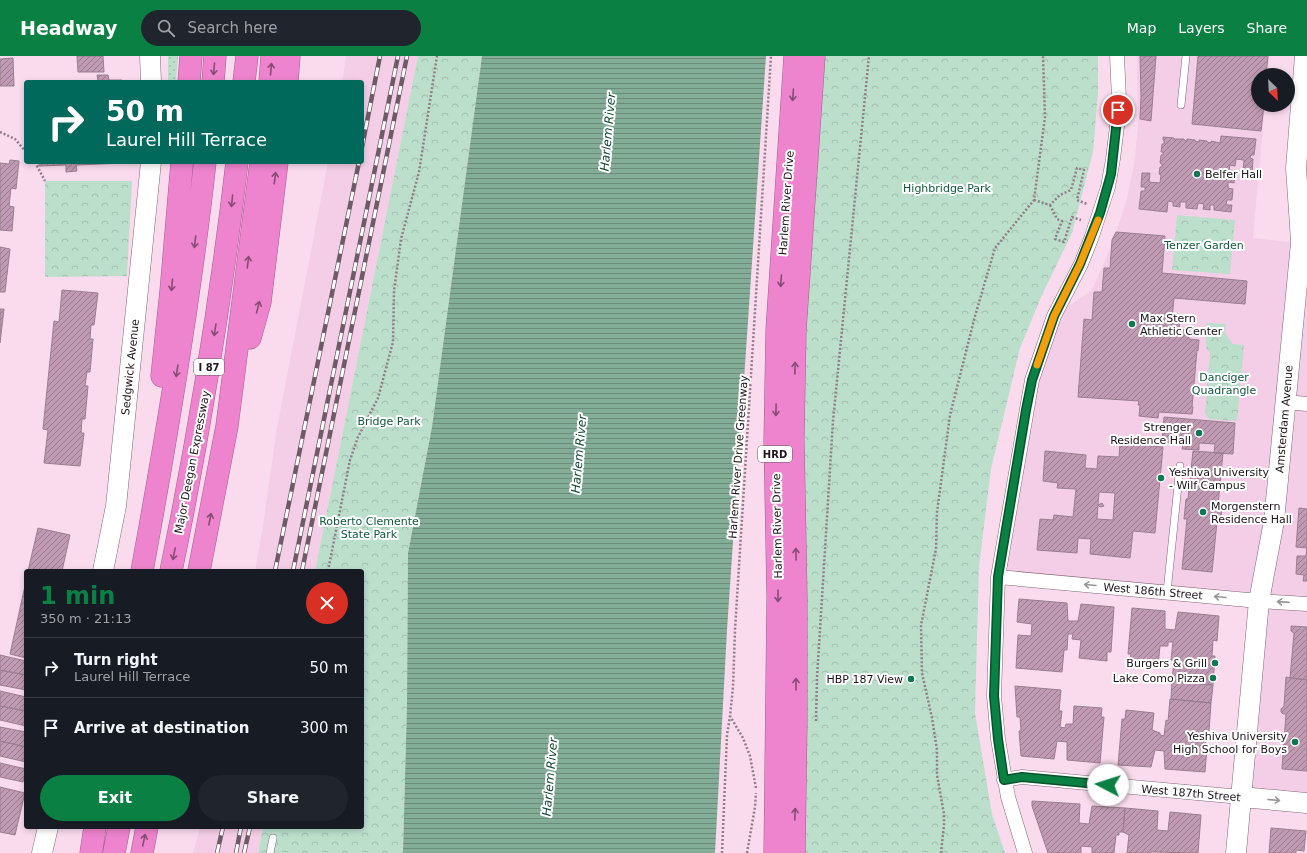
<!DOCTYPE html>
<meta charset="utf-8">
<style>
:root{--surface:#171b24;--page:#20242c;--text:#f1f3f6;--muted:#9ea1a6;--line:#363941;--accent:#0b8043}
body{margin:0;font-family:"DejaVu Sans",sans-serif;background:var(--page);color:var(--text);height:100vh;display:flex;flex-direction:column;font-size:15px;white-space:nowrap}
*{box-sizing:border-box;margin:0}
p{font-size:13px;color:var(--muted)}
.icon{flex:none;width:22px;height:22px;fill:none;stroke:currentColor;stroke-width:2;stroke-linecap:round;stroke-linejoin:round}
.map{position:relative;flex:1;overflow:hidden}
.details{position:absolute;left:24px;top:513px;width:340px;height:260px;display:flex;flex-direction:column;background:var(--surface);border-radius:4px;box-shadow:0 2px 6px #0003}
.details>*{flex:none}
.top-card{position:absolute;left:24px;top:24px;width:340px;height:84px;border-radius:4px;box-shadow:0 2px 6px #0003;background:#00695c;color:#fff;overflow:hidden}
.needle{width:26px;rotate:156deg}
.buttons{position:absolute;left:1251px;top:12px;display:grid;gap:8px}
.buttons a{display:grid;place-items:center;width:44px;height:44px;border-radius:50%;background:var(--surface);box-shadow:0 2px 6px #0003;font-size:20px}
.pin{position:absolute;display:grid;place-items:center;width:34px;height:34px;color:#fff;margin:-17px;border:2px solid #fff;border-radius:50%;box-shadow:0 1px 4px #0007}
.me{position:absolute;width:44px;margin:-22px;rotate:275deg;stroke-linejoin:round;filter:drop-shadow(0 0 3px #0008)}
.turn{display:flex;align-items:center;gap:14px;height:84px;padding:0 16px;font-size:18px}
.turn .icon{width:52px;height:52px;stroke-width:2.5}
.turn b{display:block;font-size:28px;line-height:34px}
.round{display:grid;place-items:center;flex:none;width:42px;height:42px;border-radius:21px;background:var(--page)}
.overview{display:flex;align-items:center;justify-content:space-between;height:68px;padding:0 16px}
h1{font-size:24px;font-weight:800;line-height:30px;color:var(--accent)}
.cta{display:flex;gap:8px;margin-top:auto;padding:8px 16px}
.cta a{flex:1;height:46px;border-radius:24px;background:var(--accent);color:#fff;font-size:16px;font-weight:800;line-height:46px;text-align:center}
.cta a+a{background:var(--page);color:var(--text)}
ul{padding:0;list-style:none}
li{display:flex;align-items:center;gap:12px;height:60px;padding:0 16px;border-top:1px solid var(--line)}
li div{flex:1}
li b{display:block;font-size:15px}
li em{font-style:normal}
header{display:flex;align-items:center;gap:24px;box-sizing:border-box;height:56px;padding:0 20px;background:var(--accent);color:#fff}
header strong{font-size:19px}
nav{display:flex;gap:22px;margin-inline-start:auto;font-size:14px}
.search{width:280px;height:36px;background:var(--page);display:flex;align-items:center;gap:10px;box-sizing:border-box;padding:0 14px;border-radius:22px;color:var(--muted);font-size:15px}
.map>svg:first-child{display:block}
.built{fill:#f4cee6}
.grass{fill:url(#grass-dots)}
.park{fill:url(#park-crowns)}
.water{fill:url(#water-rules)}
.building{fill:url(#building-hatch);stroke:#9a7e90;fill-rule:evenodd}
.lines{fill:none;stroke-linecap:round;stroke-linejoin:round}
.lane-casing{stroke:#816677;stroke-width:8}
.street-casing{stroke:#816677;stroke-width:15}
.secondary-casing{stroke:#816677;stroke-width:21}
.highway-casing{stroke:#a55c8e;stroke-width:23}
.path{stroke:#927c8a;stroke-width:2.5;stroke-dasharray:2 2;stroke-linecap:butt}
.lane{stroke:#fff;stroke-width:7}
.street{stroke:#fff;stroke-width:14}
.secondary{stroke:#fff;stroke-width:20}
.highway{stroke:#ed84cd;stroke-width:22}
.rail-casing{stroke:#6d5b66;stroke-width:4.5}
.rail{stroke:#fff;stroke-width:3;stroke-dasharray:9;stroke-linecap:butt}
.oneway{stroke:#864c74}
.oneway2{stroke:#9a9598}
.route-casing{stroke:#07532c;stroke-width:10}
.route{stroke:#0b8043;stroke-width:7}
.slow{stroke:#f59e0b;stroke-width:7}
.poi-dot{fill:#0e7851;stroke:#fff;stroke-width:1.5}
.labels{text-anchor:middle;stroke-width:4;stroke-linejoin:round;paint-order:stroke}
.shield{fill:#fff;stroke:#625a5f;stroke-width:1}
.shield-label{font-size:10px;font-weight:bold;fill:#1e131a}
.poi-label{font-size:11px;fill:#1e131a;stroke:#fff;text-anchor:end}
.park-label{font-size:11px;fill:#105a3d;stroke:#fff}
.street-label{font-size:11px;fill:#1e131a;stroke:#fff}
.water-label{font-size:12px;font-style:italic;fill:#134832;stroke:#fff}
</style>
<header>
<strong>Headway</strong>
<div class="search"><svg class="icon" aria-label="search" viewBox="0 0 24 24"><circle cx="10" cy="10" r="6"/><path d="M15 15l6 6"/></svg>Search here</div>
<nav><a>Map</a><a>Layers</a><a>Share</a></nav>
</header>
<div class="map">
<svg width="1307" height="797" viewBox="0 0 1307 797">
<defs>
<pattern id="grass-dots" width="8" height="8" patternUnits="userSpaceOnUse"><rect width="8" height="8" fill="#bcdfcc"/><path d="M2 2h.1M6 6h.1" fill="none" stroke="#a1beaf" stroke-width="1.8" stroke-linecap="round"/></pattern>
<pattern id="park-crowns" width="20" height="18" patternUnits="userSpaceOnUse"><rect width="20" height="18" fill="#bcdfcc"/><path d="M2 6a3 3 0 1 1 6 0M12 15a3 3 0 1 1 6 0" fill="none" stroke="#a1beaf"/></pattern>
<pattern id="water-rules" width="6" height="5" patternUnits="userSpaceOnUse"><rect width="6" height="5" fill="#84ad97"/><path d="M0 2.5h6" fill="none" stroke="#6b8c7a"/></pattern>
<pattern id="building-hatch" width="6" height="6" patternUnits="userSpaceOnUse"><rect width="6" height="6" fill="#c09ab2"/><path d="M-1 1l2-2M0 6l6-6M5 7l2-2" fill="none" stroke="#9b7c90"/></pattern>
</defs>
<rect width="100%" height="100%" fill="#fadbee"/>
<!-- built -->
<path class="built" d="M 346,0 L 418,0 L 315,515 L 255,515 L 263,469 L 277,372 L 328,106 L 362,106 L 362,26 L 342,26 Z
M 1137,0 L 1270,0 L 1268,19 L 1258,19 L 1258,49 L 1265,49 L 1253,182 L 1307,188 L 1307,747 L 1241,741 L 1259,545 L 998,521 L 1032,324 L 1054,260 L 1092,234 L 1111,191 L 1126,146 L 1134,109 L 1138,72 Z
M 200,771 L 263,771 L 258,797 L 193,797 Z"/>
<!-- grass -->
<path class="grass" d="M 168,0 L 178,0 L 176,26 L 168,26 Z"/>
<!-- park -->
<path class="park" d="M 418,0 L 482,0 L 432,371 L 408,497 L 407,648 L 403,797 L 258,797 L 263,771 L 362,771 L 362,515 L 315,515 Z
M 823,0 L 1098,0 L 1098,38 L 1093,96 L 1072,177 L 1042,239 L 1020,292 L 991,413 L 979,511 L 975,657 L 992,758 L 1005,797 L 804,797 L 806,656 L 804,304 Z
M 45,125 L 132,125 L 127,220 L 45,221 Z
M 1177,159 L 1235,164 L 1230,218 L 1172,214 Z
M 1206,267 L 1226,268 L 1225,277 L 1233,288 L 1244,289 L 1237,365 L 1209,363 L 1205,357 L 1210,297 L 1206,291 Z"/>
<!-- water -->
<path class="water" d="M 482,0 L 766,0 L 727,574 L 715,797 L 403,797 L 407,648 L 408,497 L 432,371 Z"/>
<!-- building -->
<path class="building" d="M 77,0 L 103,0 L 104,16 L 78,16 Z
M 1140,0 L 1156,0 L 1151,65 L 1140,63 L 1141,41 Z
M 1198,0 L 1268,0 L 1266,19 L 1258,19 L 1258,49 L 1264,49 L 1261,75 L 1192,68 Z
M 13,2 L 14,30 L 0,30 L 0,3 Z
M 97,19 L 108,19 L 109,24 L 122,24 L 122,26 L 63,26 L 98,25 Z
M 1221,80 L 1256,83 L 1254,99 L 1251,99 L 1250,102 L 1253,103 L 1252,117 L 1243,116 L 1244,104 L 1236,103 L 1235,110 L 1230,109 L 1229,114 L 1235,115 L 1234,127 L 1228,126 L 1228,132 L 1233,133 L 1232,144 L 1227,144 L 1226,149 L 1232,149 L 1231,156 L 1214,154 L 1214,149 L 1210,149 L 1210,154 L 1203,153 L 1204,148 L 1198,147 L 1197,153 L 1186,152 L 1186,146 L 1180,146 L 1180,151 L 1173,150 L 1173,146 L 1168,145 L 1167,156 L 1139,153 L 1141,135 L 1145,135 L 1145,131 L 1141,131 L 1142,117 L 1150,117 L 1149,126 L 1160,127 L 1161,119 L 1159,118 L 1160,111 L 1162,111 L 1162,108 L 1160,107 L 1161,99 L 1163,99 L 1163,96 L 1161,96 L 1162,88 L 1164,88 L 1164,84 L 1163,84 L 1163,81 L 1174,82 L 1174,83 L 1184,83 L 1184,84 L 1187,85 L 1187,83 L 1195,84 L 1195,85 L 1199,86 L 1199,84 L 1207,85 L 1207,86 L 1211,87 L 1211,85 L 1220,87 Z
M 10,104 L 19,105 L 16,133 L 11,132 L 9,150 L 14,151 L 12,175 L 0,174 L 0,107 L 9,108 Z
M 39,106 L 125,106 L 125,107 L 76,109 L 77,115 L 66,116 L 66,109 L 39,110 Z
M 1116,176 L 1165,180 L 1162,217 L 1247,225 L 1245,248 L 1174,242 L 1172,263 L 1180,263 L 1179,273 L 1189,274 L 1189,283 L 1199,284 L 1198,295 L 1197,294 L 1192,351 L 1193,351 L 1192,358 L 1159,356 L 1158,362 L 1139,360 L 1140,349 L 1138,349 L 1139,345 L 1078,341 L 1084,263 L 1092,264 L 1094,236 L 1102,236 L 1104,212 L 1110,212 L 1112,184 Z
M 0,191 L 10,193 L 5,236 L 0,236 Z
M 62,234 L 98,237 L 94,269 L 91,269 L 90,283 L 93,283 L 90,316 L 87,316 L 85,330 L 88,330 L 85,363 L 82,363 L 81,377 L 84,377 L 80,410 L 44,407 L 48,374 L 43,373 L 54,265 L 59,266 Z
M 0,253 L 4,253 L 0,287 Z
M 1164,361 L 1235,367 L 1233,398 L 1214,397 L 1215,388 L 1199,387 L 1199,394 L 1182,393 L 1183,388 L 1162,386 Z
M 1120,387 L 1163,391 L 1155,477 L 1133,475 L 1130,502 L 1090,498 L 1091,483 L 1078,482 L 1077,497 L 1037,494 L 1040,463 L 1053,464 L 1054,459 L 1073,461 L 1076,433 L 1057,432 L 1058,427 L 1043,425 L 1045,395 L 1086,399 L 1085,412 L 1097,413 L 1098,400 L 1119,401 ZM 1099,436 L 1115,437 L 1113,464 L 1097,463 L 1098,449 L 1100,451 L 1104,450 L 1102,447 L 1098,449 Z
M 1193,395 L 1223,397 L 1218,449 L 1222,449 L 1221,466 L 1217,466 L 1212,516 L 1182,513 L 1187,463 L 1184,463 L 1186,443 L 1188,443 Z
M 1299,452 L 1307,453 L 1307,525 L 1303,525 L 1304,519 L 1296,518 L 1297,500 L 1306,500 L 1307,492 L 1296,491 Z
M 38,472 L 70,479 L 62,515 L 28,515 Z
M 26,525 L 26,602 L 10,598 Z
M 1019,543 L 1067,547 L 1068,565 L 1078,565 L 1081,548 L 1114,551 L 1111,596 L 1107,596 L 1107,605 L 1079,602 L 1081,584 L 1072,583 L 1073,578 L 1068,578 L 1067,594 L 1064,594 L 1062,616 L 1016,612 L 1018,579 L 1031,580 L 1032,568 L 1017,566 Z
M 1132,552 L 1165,555 L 1165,573 L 1175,574 L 1178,556 L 1219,560 L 1217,585 L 1213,584 L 1212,600 L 1215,600 L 1213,629 L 1172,625 L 1174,604 L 1171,604 L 1173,586 L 1168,586 L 1168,590 L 1160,590 L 1158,610 L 1130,607 L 1131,598 L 1128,598 Z
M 1291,570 L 1307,571 L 1307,624 L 1290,622 L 1294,577 L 1291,575 Z
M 0,599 L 26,605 L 26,619 L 0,614 Z
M 0,614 L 26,619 L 26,634 L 0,629 Z
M 1286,621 L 1307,624 L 1307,715 L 1282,713 L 1286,658 L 1283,658 L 1281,656 L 1281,653 L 1284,650 Z
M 1172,625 L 1213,629 L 1211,647 L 1171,643 Z
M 1015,630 L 1061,634 L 1059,655 L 1062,655 L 1060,671 L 1065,672 L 1066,668 L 1073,668 L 1074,650 L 1102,652 L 1101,661 L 1104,661 L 1100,707 L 1067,704 L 1067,686 L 1057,685 L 1054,703 L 1021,700 L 1019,675 L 1021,675 L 1020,661 L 1017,661 Z
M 0,635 L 26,641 L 26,655 L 0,650 Z
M 1170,643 L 1211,647 L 1209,675 L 1206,675 L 1205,691 L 1207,692 L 1205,716 L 1165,713 L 1164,695 L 1155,694 L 1151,711 L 1118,709 L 1122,663 L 1125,663 L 1126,654 L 1154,657 L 1152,674 L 1160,677 L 1160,679 L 1164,680 L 1166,664 L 1168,665 Z
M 0,650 L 26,655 L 26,670 L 0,664 Z
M 0,671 L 26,676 L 26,691 L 0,685 Z
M 0,685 L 26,691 L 26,706 L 0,700 Z
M 0,707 L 26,713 L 23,726 L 0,721 Z
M 0,731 L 25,737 L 15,779 L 0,776 Z
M 1032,745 L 1080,748 L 1079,767 L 1089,768 L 1092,750 L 1125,752 L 1123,776 L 1119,776 L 1119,779 L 1116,779 L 1114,797 L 1092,797 L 1092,791 L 1081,790 L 1081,797 L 1048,797 L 1032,750 Z
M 1125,752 L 1158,755 L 1157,774 L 1168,775 L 1170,756 L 1201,759 L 1198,797 L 1151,796 L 1151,797 L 1127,797 L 1129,779 L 1123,776 Z
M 1271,772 L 1306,775 L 1304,795 L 1296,794 L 1296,797 L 1269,797 Z"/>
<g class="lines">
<!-- lane casing -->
<g class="lane-casing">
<path id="lane" d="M 1181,49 L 1186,0
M 1167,536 L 1180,410
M 270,797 L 273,782"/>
</g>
<!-- street casing -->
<g class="street-casing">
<path id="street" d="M 1286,346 L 1307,348
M 998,521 L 1259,545 L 1307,548
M 1004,724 L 1022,721 L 1033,722 L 1241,741
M 1025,797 L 1008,741 L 998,683 L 994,640 L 998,521 L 1032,324 L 1054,260 L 1081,208 L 1091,183 L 1108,131 L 1113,103 L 1118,62 L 1119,43 L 1117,0"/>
</g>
<!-- secondary casing -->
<g class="secondary-casing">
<path id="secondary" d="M 150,0 L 151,26
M 103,515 L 116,450 L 151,106
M 1241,741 L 1307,747
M 42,797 L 48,771
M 1236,797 L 1259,545 L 1274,465 L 1301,187 L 1300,170 L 1296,112 L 1305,0"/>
</g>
<!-- highway casing -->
<g class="highway-casing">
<path id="highway" d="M 189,26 L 191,0
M 213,26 L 215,0
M 244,26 L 247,0
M 270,26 L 272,0
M 287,26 L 289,0
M 250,282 L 260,246 L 277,106
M 162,320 L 171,235 L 182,106
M 142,515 C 167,379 190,243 205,106
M 171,515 C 199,379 221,243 237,106
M 199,515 L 227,370 L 261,106
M 91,797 L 95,771
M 114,797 L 119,771
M 142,797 L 147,771
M 775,797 L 778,541 L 775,384 L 777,274 L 795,0
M 794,797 L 796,666 L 796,541 L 793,383 L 795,275 L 814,0"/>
</g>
<!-- path -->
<path class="path" d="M 0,76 L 15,83 L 26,96
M 35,106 L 45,125
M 1034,144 L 1050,149 L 1060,139 L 1071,134 L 1077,112 L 1084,114 L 1077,144 L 1087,148
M 1050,149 L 1057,163 L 1062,165 L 1055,183 L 1064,186 L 1072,161 L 1081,164
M 328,515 L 350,404 L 358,381 L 378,342 L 393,286 L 394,235 L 401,183 L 419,116 L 437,0
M 816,665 L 817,622 L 833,365 L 869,0
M 756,732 L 750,700 L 743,682 L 730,660 L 733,631 L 735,574 L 771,0
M 722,797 L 727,679 L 730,660
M 747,797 L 755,751 L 756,737
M 941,797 L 944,769 L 944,758 L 937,719 L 937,694 L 932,662 L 922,617 L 921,569 L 936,493 L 937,456 L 950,359 L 975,260 L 995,192 L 1034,144 L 1045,61 L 1043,0"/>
<!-- lane -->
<use href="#lane" class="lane"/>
<!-- street -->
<use href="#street" class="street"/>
<!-- secondary -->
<use href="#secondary" class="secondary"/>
<!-- highway -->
<use href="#highway" class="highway"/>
<!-- rail casing -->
<g class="rail-casing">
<path id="rail" d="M 362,91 L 380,0
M 275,515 L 359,106
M 293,515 L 398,0
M 302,515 L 407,0
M 217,797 L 223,771
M 236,797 L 241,771
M 244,797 L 250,771"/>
</g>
<!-- rail -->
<use href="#rail" class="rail"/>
</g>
<!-- one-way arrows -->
<defs><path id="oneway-shaft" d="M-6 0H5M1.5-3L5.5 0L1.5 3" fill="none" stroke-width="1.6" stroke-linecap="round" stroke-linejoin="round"/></defs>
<g class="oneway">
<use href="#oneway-shaft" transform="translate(214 13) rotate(95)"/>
<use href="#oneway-shaft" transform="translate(271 13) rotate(-85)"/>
<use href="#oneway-shaft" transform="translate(793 39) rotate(94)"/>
<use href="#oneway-shaft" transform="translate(275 122) rotate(-83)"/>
<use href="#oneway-shaft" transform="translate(232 145) rotate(96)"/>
<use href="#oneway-shaft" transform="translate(195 186) rotate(97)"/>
<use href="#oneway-shaft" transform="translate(248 206) rotate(-83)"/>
<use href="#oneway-shaft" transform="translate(781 225) rotate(94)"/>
<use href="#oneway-shaft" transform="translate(172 229) rotate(95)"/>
<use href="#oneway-shaft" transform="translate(258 251) rotate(-76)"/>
<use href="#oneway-shaft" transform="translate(215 274) rotate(99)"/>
<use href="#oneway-shaft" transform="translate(795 312) rotate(-89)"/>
<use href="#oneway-shaft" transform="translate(177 315) rotate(99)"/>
<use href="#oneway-shaft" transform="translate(776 354) rotate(91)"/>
<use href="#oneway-shaft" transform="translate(210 463) rotate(-79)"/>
<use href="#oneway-shaft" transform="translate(174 498) rotate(101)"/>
<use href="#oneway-shaft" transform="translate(796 498) rotate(-91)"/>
<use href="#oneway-shaft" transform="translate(778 540) rotate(90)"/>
<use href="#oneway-shaft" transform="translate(796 628) rotate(-90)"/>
<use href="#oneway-shaft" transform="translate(795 758) rotate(-88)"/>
<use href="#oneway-shaft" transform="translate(144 784) rotate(-78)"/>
</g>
<g class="oneway2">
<use href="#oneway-shaft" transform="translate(1090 529) rotate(-175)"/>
<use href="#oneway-shaft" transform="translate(1220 541) rotate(-175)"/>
<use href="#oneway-shaft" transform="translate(1283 546) rotate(-176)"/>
<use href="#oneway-shaft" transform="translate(1274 744) rotate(5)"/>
</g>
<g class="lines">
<!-- route casing -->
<g class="route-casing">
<path id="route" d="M 1108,729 L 1022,721 L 1004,724 L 998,683 L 994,640 L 998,521 L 1026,354 L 1032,324 L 1054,260 L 1080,208 L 1100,157 L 1111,118 L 1118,54"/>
</g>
<!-- route -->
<use href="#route" class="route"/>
<!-- slow -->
<path class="slow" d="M 1037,309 L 1054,260 L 1080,208 L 1098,164"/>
</g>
<!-- markers -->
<g class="poi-dot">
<circle cx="1197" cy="118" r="4"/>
<circle cx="1132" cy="268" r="4"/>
<circle cx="1199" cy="377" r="4"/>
<circle cx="1161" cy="422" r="4"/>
<circle cx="1203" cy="456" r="4"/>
<circle cx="1215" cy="607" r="4"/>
<circle cx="1213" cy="622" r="4"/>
<circle cx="911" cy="623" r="4"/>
<circle cx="1295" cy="686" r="4"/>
</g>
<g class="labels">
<!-- shield labels -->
<g class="shield">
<rect x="194" y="303" width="30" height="16" rx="3"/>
<rect x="758" y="390" width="34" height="16" rx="3"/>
</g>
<g class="shield-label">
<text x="209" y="315">I 87</text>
<text x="775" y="402">HRD</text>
</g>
<!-- poi labels -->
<g class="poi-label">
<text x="1205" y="122" text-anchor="start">Belfer Hall</text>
<text x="1140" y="266" text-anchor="start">Max Stern<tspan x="1140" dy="13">Athletic Center</tspan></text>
<text x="1191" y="375">Strenger<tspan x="1191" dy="13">Residence Hall</tspan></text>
<text x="1169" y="420" text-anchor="start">Yeshiva University<tspan x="1169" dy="13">- Wilf Campus</tspan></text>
<text x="1211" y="454" text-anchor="start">Morgenstern<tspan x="1211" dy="13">Residence Hall</tspan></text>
<text x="1207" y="611">Burgers &amp; Grill</text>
<text x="1205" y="626">Lake Como Pizza</text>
<text x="903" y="627">HBP 187 View</text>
<text x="1287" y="684">Yeshiva University<tspan x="1287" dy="13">High School for Boys</tspan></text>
</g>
<!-- park labels -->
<g class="park-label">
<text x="947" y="136">Highbridge Park</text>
<text x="1204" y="193">Tenzer Garden</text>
<text x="1224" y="325">Danciger<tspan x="1224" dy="13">Quadrangle</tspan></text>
<text x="389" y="369">Bridge Park</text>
<text x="369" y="469">Roberto Clemente<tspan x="369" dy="13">State Park</tspan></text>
</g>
<!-- street labels -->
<g class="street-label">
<text transform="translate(786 147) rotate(-86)" y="4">Harlem River Drive</text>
<text transform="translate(130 311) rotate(-84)" y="4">Sedgwick Avenue</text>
<text transform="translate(1284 363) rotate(-85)" y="4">Amsterdam Avenue</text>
<text transform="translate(738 401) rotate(-86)" y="4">Harlem River Drive Greenway</text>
<text transform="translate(192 406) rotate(-79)" y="4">Major Deegan Expressway</text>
<text transform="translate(777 470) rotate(-91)" y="4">Harlem River Drive</text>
<text transform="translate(1153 535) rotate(5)" y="4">West 186th Street</text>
<text transform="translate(1191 737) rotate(5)" y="4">West 187th Street</text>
</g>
<!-- water labels -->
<g class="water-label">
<text transform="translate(608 76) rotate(-85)" y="4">Harlem River</text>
<text transform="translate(579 398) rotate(-85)" y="4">Harlem River</text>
<text transform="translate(550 721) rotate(-85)" y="4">Harlem River</text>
</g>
</g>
</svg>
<div class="buttons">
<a><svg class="needle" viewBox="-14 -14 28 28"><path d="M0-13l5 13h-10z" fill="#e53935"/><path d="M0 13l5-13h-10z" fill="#9ea1a6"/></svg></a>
</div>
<div class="pin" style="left:1118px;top:54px;background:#d93025"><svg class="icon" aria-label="arrive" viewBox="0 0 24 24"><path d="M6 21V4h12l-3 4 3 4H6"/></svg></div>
<svg class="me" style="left:1108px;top:729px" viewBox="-20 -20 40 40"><circle r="19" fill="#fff"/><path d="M0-13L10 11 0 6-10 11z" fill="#0b8043"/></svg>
<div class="top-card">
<div class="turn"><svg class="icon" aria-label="right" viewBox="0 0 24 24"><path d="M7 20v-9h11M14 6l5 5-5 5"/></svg><div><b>50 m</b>Laurel Hill Terrace</div></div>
</div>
<section class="details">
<div class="overview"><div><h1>1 min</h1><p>350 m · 21:13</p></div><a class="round" style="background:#d93025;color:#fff"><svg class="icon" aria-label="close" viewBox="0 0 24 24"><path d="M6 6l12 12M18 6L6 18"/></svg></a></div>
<ul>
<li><svg class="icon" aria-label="right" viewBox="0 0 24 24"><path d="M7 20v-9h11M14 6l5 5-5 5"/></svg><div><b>Turn right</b><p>Laurel Hill Terrace</p></div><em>50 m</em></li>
<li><svg class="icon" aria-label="arrive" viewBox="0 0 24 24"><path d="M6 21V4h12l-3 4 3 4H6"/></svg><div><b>Arrive at destination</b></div><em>300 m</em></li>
</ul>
<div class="cta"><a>Exit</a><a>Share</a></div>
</section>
</div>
